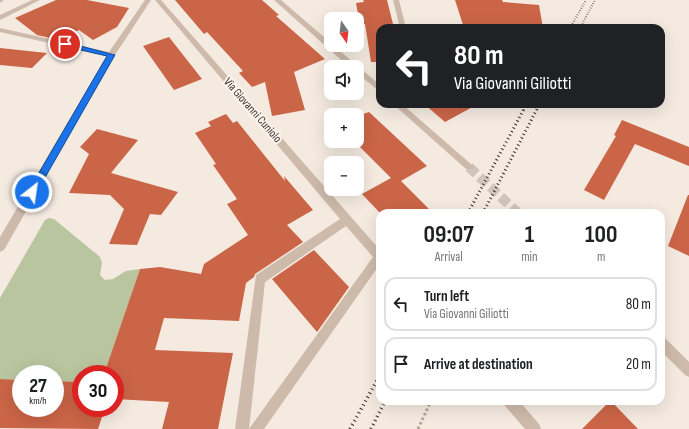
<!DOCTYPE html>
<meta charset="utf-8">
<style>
:root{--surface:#fff;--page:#f2f2f2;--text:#202124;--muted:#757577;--line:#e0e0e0}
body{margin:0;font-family:"Sofia Sans Condensed",sans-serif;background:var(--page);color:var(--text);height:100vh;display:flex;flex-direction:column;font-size:15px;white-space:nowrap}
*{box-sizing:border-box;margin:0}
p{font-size:13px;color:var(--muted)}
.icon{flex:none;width:22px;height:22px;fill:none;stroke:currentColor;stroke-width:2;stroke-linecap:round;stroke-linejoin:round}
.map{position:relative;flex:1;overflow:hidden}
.panel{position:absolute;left:376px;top:209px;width:289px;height:196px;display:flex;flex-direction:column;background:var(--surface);border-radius:12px;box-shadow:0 4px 16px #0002}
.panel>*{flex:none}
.hud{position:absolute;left:376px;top:24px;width:289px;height:84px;border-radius:12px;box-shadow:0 4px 16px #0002;background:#202124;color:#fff;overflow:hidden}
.needle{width:26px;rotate:166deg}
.fabs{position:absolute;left:324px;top:12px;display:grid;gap:8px}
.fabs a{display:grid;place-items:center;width:40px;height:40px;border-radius:8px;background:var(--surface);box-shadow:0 4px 16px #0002;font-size:20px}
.speed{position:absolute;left:12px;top:365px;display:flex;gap:8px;font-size:20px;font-weight:700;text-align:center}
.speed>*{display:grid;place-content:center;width:52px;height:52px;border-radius:50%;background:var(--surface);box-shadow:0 4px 16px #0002;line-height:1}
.speed small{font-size:10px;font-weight:400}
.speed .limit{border:6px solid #d22;background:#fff;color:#111}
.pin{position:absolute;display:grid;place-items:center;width:34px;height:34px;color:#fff;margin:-17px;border:2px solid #fff;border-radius:50%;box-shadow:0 1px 4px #0007}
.me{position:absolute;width:44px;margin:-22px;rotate:30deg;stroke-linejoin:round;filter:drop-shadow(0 0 3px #0008)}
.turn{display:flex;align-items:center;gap:14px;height:84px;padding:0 12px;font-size:18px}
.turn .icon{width:52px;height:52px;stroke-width:2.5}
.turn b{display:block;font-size:28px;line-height:34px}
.eta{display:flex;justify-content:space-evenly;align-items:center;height:68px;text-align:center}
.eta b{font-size:24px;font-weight:700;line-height:28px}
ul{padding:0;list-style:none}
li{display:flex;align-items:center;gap:12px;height:54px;margin:0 8px 6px;padding:0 4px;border:2px solid var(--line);border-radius:12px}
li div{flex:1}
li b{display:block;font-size:15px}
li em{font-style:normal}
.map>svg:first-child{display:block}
.green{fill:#b9c59f}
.building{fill:#cb6547}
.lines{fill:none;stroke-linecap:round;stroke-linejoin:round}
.street-tunnel{stroke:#cfc5bc;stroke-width:10;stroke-dasharray:10 4.5;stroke-linecap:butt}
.path{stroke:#baa495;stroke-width:3;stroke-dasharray:2.5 2.5;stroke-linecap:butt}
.street{fill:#cebaab;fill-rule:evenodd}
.rail-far2{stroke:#3b2f2a;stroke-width:2;stroke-dasharray:0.5 2;stroke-linecap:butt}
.rail-far1{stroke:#3b2f2a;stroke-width:3;stroke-dasharray:1 3;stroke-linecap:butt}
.rail{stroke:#3b2f2a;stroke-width:3.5;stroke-dasharray:1 3.5;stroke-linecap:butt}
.route{fill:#1a73e8;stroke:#114b97}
.labels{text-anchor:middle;stroke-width:4;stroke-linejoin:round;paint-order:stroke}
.street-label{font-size:12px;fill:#3b2f2a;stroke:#fbf4ed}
</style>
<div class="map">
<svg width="689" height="429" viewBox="0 0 689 429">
<rect width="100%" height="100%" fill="#f4eae0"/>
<!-- green -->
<path class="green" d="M 49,218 L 54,219 L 100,257 L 102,263 L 100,275 L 105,280 L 113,279 L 126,271 L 140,269 L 104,374 L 81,374 L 81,382 L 55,381 L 55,374 L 21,374 L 21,380 L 0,379 L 0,298 L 45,220 Z"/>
<!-- building -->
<path class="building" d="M 56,0 L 87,0 L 129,8 L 117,27 L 93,40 L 79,30 L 59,40 L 37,35 L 15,18 Z
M 175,0 L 262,0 L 279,15 L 276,16 L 325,59 L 294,72 L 305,110 L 272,116 L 265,82 L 252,87 L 239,73 L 243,71 L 207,32 L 204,34 Z
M 363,0 L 387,0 L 394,28 L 380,28 L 380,62 L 371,62 L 365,24 L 360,25 L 356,3 L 364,2 Z
M 455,0 L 502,0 L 503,2 L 539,5 L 543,28 L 464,28 Z
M 169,37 L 202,79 L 174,90 L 143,46 Z
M 0,48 L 47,53 L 32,68 L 0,65 Z
M 424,104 L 478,104 L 445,122 Z
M 369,112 L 427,166 L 401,181 L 433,213 L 380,213 L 362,194 L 391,178 L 357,144 L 357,116 Z
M 226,114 L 233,123 L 237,121 L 285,181 L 284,176 L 313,210 L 287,225 L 303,242 L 255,274 L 254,277 L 246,283 L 239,321 L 164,318 L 155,350 L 233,353 L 218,429 L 162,429 L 169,402 L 115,399 L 115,374 L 104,374 L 140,269 L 160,267 L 201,274 L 204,264 L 248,235 L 227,204 L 237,199 L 213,165 L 216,164 L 195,133 L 211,126 L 208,122 Z
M 622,120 L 689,147 L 689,166 L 635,144 L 604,200 L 584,190 L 616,136 L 614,135 Z
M 97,129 L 138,140 L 111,173 L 178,192 L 161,215 L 150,214 L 137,245 L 109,244 L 124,209 L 110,195 L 69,193 L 89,154 L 80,147 Z
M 688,195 L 689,195 L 689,256 L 668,246 Z
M 314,250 L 349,287 L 317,332 L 272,279 Z
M 0,379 L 21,380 L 21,408 L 55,408 L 55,381 L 81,382 L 81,408 L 105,408 L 98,429 L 0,428 Z
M 610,401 L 611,401 L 638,429 L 582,429 Z"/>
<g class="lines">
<!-- street-tunnel -->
<path class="street-tunnel" d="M 469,167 L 517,212"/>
<!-- path -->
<path class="path" d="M 418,429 L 431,401"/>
<!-- street -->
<path class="street" d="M 0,0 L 4,0 L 0,3 Z
M 32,0 L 40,0 L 0,20 L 0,15 Z
M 145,0 L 151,0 L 115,55 L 4,250 L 0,252 L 0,237 L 107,56 L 0,32 L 0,28 L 109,52 Z
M 155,0 L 161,0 L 380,250 L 380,264 L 264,429 L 249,429 L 373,257 L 346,226 L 265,282 L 249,429 L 235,429 L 256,275 L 340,219 Z
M 274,0 L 281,0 L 331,43 L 331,45 L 333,45 L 380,85 L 380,92 L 357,73 L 357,67 L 349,67 Z
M 393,0 L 399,0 L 406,28 L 400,28 Z
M 393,104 L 402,104 L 472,165 L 474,167 L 472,169 L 466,169 Z
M 517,208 L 523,210 L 524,213 L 513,213 L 513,209 Z
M 661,336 L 665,338 L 689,362 L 689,377 L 685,375 L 661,351 Z
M 503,401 L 519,401 L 539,424 L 541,429 L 525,429 L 505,406 Z"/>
<!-- rail-far2 -->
<path class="rail-far2" d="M 570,28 L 586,0
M 580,28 L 595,0
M 524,110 L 527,104
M 537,110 L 540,104"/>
<!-- rail-far1 -->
<path class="rail-far1" d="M 468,213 L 524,109
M 483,213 L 537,109"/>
<!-- rail -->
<path class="rail" d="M 350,429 L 380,375
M 371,429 L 385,401"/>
</g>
<!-- route -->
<path class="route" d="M 65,42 L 115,55 L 35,195 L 29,195 L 29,190 L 107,56 L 63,46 L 63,43 Z"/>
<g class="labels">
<!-- street labels -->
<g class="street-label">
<text transform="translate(253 110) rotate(49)" y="4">Via Giovanni Cuniolo</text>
</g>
</g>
</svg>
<div class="fabs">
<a><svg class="needle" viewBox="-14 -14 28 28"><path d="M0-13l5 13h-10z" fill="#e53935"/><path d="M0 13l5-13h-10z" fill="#757577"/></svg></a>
<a><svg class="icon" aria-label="sound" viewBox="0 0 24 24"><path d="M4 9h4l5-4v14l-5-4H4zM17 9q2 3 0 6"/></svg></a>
<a>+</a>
<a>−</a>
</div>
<div class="speed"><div>27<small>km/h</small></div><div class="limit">30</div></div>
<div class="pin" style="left:65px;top:44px;background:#d93025"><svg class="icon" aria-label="arrive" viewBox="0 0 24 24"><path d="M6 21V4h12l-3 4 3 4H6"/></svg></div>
<svg class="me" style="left:32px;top:192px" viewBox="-20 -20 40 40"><circle r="17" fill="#1a73e8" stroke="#fff" stroke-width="3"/><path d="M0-11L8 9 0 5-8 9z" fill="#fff"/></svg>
<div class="hud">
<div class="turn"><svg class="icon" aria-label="left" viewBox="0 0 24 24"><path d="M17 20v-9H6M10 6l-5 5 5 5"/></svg><div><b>80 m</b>Via Giovanni Giliotti</div></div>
</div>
<section class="panel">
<div class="eta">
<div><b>09:07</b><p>Arrival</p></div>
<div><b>1</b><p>min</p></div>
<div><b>100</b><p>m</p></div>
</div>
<ul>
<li><svg class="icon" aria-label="left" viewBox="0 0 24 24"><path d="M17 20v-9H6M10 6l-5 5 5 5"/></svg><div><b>Turn left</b><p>Via Giovanni Giliotti</p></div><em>80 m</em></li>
<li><svg class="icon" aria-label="arrive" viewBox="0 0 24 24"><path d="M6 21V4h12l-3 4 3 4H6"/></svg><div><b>Arrive at destination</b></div><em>20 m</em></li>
</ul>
</section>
</div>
